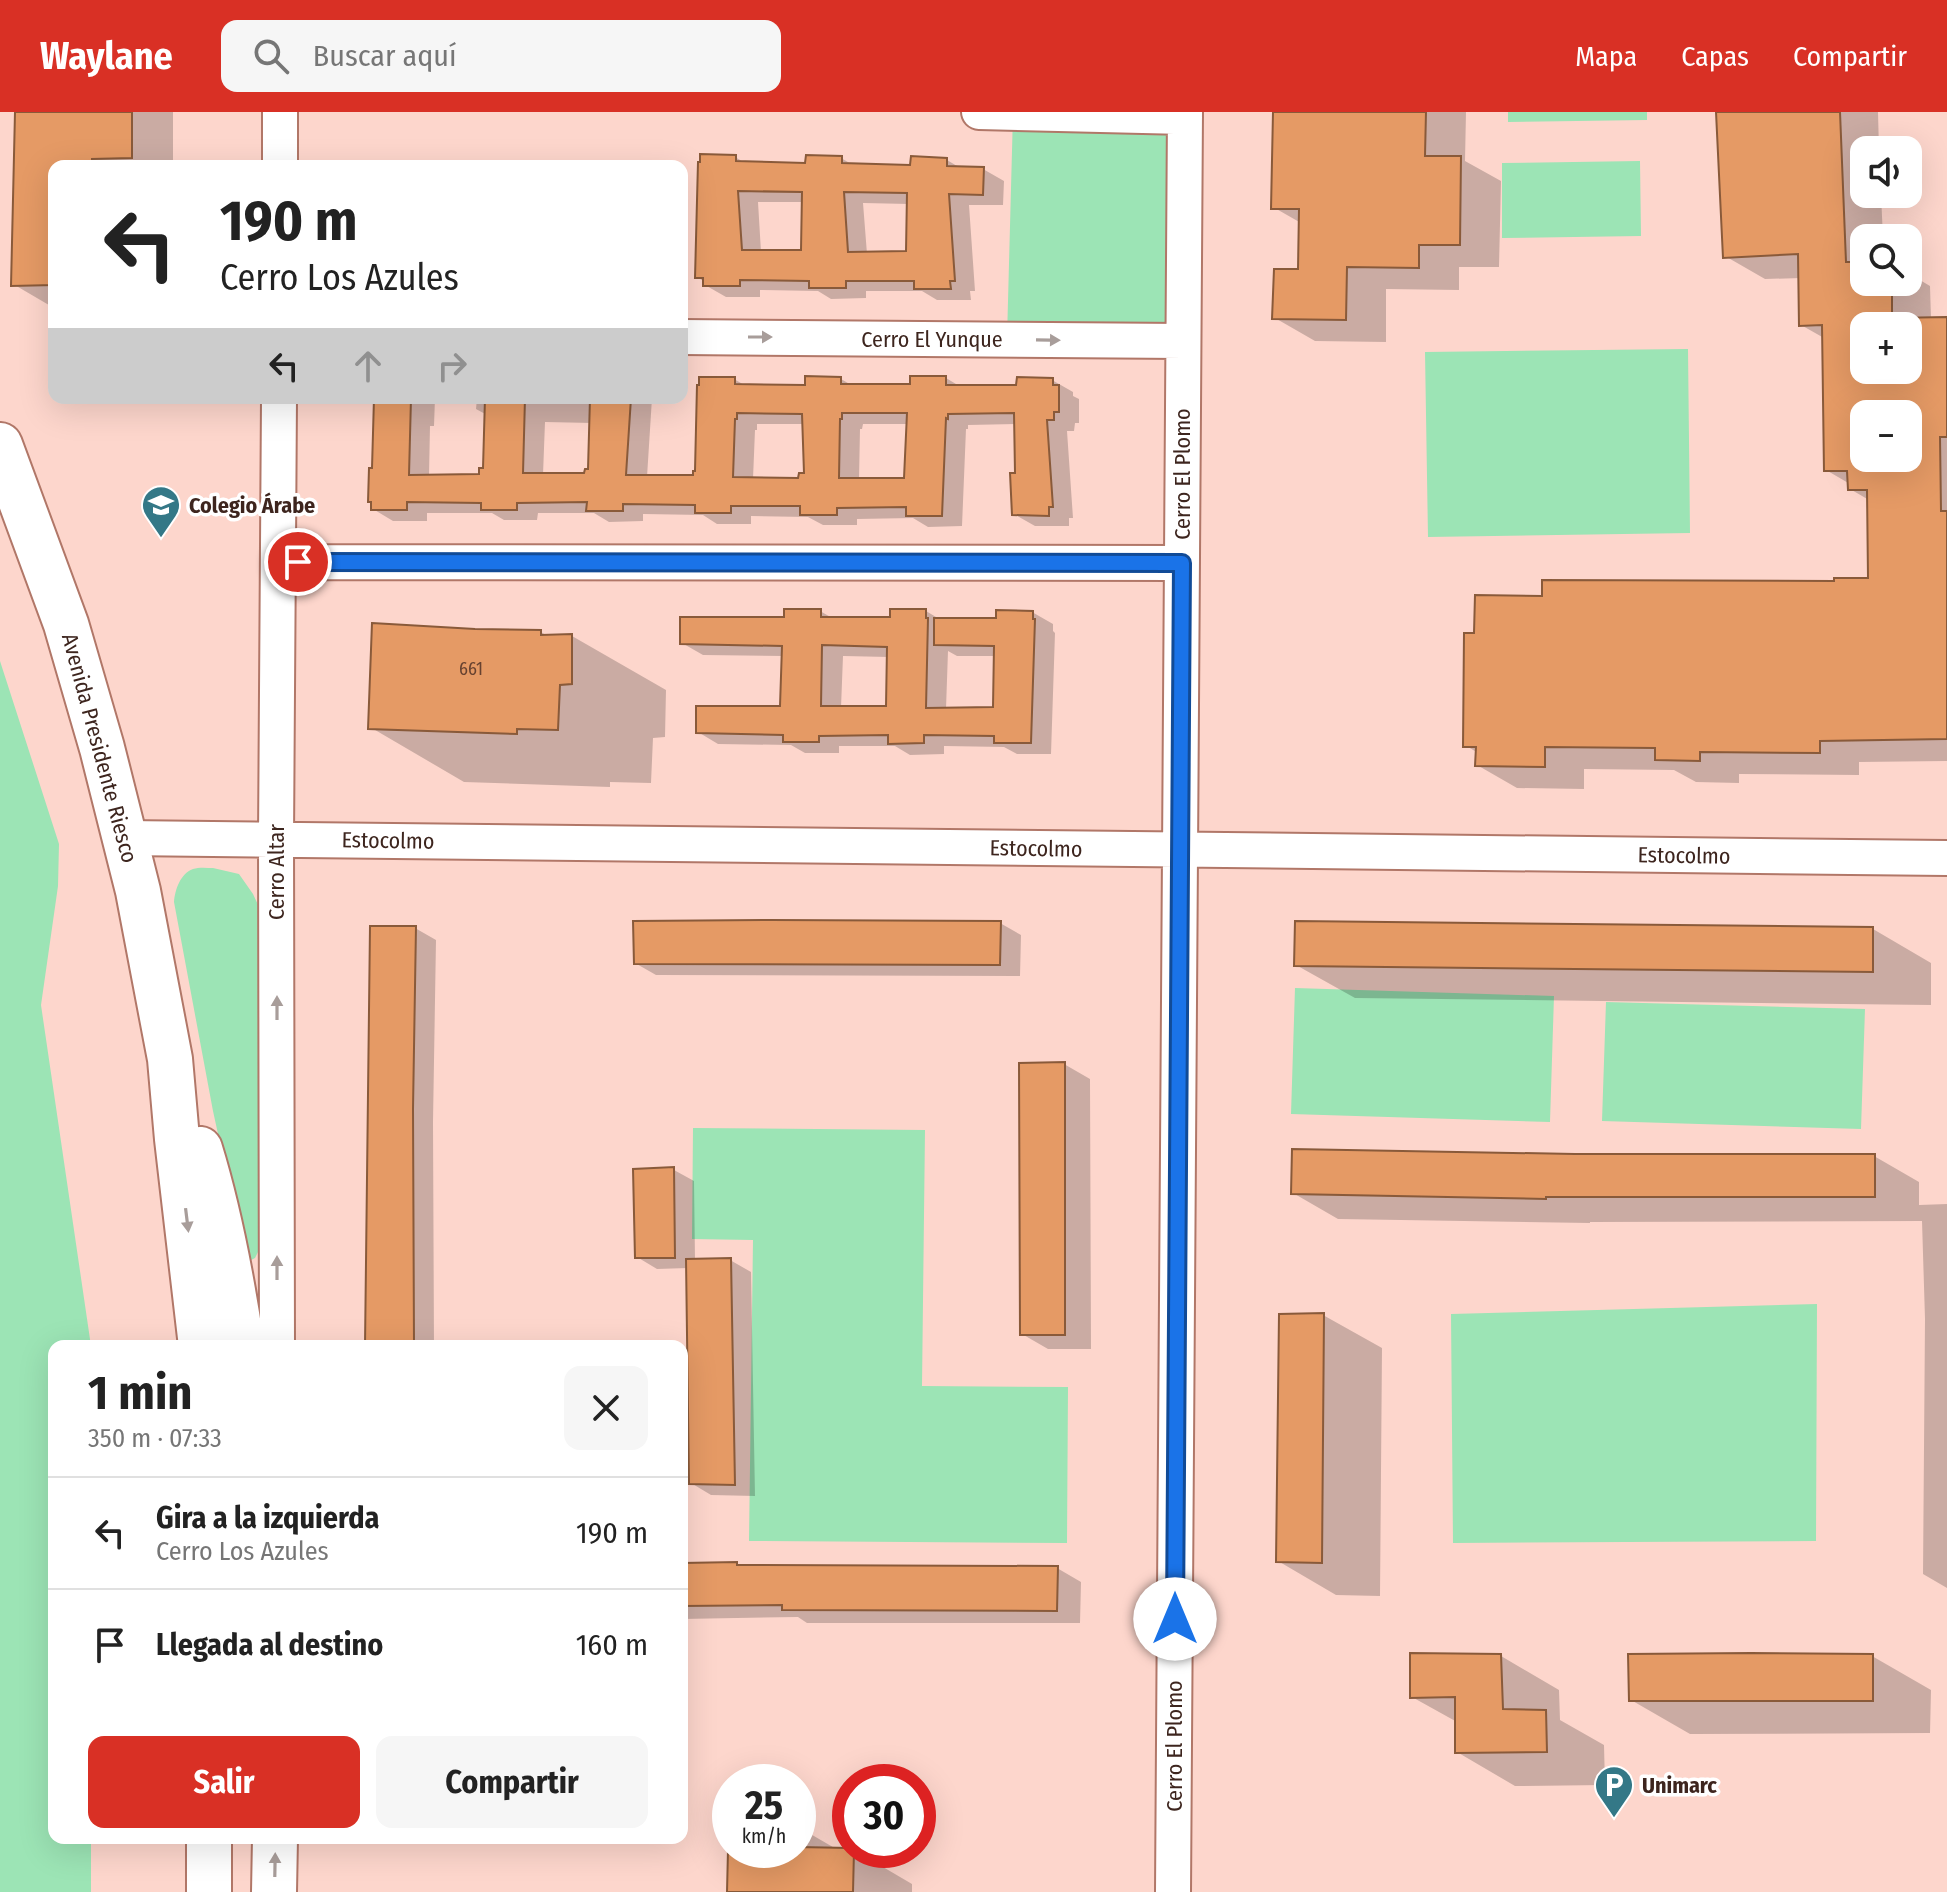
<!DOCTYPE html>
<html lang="es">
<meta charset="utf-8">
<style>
:root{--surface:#fff;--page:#f6f6f6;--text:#222;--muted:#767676;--line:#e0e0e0;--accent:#d93025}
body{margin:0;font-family:"Fira Sans Condensed",sans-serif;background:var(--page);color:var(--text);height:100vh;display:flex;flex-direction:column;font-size:30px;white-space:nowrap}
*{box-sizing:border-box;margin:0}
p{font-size:26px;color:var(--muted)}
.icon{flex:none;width:44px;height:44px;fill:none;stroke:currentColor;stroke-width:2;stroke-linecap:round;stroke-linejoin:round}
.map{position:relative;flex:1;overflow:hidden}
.side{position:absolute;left:48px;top:1228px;width:640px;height:504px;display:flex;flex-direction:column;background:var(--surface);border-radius:16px;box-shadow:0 8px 32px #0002}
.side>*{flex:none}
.top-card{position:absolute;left:48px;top:48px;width:640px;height:244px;border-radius:16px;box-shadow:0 8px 32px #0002;background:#fff;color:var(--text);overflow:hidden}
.controls{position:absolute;left:1850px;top:24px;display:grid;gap:16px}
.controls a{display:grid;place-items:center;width:72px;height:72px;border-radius:16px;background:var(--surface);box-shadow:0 8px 32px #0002;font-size:40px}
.speed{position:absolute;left:712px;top:1652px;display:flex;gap:16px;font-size:40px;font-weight:700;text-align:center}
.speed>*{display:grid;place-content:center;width:104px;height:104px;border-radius:50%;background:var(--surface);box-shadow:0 8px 32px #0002;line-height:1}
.speed small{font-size:20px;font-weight:400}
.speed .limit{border:12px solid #d22;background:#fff;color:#111}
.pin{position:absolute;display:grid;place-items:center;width:68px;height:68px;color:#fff;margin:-34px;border:4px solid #fff;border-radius:50%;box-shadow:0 2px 8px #0007}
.me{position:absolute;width:88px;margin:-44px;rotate:0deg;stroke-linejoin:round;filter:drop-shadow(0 0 6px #0008)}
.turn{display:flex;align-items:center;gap:28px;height:168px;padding:0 40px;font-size:36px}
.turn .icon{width:104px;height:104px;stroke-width:2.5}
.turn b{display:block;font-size:56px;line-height:68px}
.lanes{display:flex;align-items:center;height:76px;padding:0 40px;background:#0003;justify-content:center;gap:40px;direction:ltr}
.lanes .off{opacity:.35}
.round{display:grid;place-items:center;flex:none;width:84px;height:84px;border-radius:16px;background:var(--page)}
.overview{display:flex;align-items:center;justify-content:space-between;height:136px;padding:0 40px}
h1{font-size:48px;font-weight:700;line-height:60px}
.action{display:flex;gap:16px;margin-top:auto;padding:16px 40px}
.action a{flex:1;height:92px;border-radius:16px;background:var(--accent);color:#fff;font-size:32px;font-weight:700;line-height:92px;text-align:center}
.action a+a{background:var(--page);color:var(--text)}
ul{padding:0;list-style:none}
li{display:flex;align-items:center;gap:24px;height:112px;padding:0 40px;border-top:2px solid var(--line)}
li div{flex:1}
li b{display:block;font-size:30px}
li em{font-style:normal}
header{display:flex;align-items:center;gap:48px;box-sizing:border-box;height:112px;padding:0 40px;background:var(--accent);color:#fff}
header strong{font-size:38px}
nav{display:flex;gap:44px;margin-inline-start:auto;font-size:28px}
.search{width:560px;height:72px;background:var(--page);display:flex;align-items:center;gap:20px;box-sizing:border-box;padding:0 28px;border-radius:16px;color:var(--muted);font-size:30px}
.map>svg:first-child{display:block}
.green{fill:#9ce4b5}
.shadow{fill:#0003;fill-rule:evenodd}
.building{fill:#e59a65;stroke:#895a3a;stroke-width:2;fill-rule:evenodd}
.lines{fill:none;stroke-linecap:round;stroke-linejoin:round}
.minor-casing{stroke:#b17768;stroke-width:38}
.secondary-casing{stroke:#b17768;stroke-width:48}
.minor{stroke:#fff;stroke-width:34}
.secondary{stroke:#fff;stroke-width:44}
.oneway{fill:#a89d9a}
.route-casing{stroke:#114b97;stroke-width:20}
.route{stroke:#1a73e8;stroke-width:14}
.labels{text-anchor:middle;stroke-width:7;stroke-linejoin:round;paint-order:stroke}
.number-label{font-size:18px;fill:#674230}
.street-label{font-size:22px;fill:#3d251e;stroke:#fff}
.poi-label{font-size:22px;font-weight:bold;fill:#3d251e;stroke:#fff;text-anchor:start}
</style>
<header>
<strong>Waylane</strong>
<div class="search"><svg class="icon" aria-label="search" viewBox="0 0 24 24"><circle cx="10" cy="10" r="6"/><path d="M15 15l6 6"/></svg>Buscar aquí</div>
<nav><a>Mapa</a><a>Capas</a><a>Compartir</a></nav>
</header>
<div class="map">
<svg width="1947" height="1780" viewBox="0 0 1947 1780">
<rect width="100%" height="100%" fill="#fdd6cc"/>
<!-- green -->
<path class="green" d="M 1508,0 L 1647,0 L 1647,8 L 1508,10 Z
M 1013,1 L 1185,5 L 1183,229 L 1007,227 Z
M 1640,49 L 1641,124 L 1502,126 L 1502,51 Z
M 1688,237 L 1690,421 L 1428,425 L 1425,240 Z
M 0,549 L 59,732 L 58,774 L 41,893 L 91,1234 L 54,1234 L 54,1726 L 91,1726 L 91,1780 L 0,1780 Z
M 213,756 L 239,762 L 253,782 L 261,799 L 259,1138 L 255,1146 L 249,1149 L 245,1146 L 213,999 L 174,790 C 175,778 180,762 193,757 C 199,755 207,756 213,756 Z
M 1295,876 L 1554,884 L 1550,1010 L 1291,1002 Z
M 1606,890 L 1865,897 L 1861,1017 L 1602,1009 Z
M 693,1016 L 925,1018 L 922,1274 L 1068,1275 L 1067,1431 L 749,1429 L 753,1128 L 692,1127 Z
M 1817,1192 L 1816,1429 L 1453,1431 L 1451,1202 Z"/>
<!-- shadow -->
<path class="shadow" d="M 17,0 L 173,0 L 173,54 L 54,54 L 54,196 L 13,172 Z
M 1275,0 L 1466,0 L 1465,49 L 1501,69 L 1499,155 L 1459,155 L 1459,178 L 1386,177 L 1386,230 L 1315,229 L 1275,206 L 1300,159 L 1301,111 L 1273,95 Z
M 1719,0 L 1878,0 L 1879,38 L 1864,38 L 1864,82 L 1881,82 L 1883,126 L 1864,126 L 1864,170 L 1908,170 L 1908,161 L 1930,174 L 1931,207 L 1947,207 L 1947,649 L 1859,650 L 1859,663 L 1739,662 L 1739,671 L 1696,670 L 1674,658 L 1584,657 L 1584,677 L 1517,676 L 1477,653 L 1478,641 L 1465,633 L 1476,523 L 1544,486 L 1870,468 L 1869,388 L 1850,377 L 1850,372 L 1826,358 L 1824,226 L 1801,213 L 1801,166 L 1765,167 L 1725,144 ZM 1864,214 L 1908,214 L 1908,258 L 1864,258 ZM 1864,302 L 1908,302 L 1908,346 L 1864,346 Z
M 735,45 L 747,52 L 807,54 L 841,46 L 853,53 L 912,55 L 947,48 L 962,57 L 983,57 L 1004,69 L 1003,93 L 969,93 L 975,179 L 970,179 L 971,188 L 937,188 L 922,179 L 866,179 L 866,186 L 831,187 L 818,179 L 760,178 L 760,185 L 726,185 L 705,173 L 705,170 L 697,165 ZM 758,90 L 804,90 L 803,140 L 761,140 ZM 863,91 L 909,92 L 908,141 L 867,142 Z
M 946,266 L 961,275 L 1018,275 L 1052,268 L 1073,280 L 1073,284 L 1079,287 L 1079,311 L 1075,311 L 1074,319 L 1067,319 L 1073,406 L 1069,406 L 1069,414 L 1035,414 L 1014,402 L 1018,364 L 1016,312 L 968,313 L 968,317 L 966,317 L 962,414 L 928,415 L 913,406 L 857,407 L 857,413 L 823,413 L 808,405 L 751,404 L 751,412 L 717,412 L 703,403 L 643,402 L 643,409 L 609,410 L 594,401 L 538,401 L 537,408 L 504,408 L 492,401 L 427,401 L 427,409 L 393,409 L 373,397 L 376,286 L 435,286 L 434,314 L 430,314 L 429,364 L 481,363 L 485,358 L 487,303 L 476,297 L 477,286 L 652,286 L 647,365 L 695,365 L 734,267 L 746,274 L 807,275 L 841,267 L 853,274 L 912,275 ZM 545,310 L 592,311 L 590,359 L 586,363 L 543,363 ZM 757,312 L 804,312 L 806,363 L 800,368 L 753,367 L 755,318 L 757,318 ZM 863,312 L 909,312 L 906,368 L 859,368 L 860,317 L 862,317 Z
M 820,499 L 834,507 L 892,507 L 926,499 L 941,508 L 998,508 L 1032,500 L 1053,512 L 1053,519 L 1055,521 L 1051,642 L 1017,642 L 1004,635 L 944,634 L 944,642 L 910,643 L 895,634 L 839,634 L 839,641 L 805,641 L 791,633 L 718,632 L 698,620 L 782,596 L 784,544 L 703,543 L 682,531 ZM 948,539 L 957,544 L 996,544 L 994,597 L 946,597 ZM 843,544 L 889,545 L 888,596 L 841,596 Z
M 475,519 L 541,520 L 549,525 L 572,524 L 666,578 L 665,625 L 653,626 L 651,671 L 610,670 L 610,675 L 464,670 L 370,615 Z
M 1000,811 L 1021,823 L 1020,864 L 656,863 L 635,851 Z
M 415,816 L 436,828 L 433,1010 L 434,1234 L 367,1234 Z
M 1873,817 L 1931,851 L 1931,893 L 1355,886 L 1296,853 Z
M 1064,952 L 1090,967 L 1091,1237 L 1048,1237 L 1022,1222 Z
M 1575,1044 L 1874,1044 L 1919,1070 L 1919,1093 L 1947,1092 L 1947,1476 L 1923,1462 L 1925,1207 L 1922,1109 L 1590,1110 L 1590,1111 L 1338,1107 L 1293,1081 Z
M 674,1058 L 694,1069 L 695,1148 L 730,1148 L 751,1160 L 755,1384 L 711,1383 L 691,1371 L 688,1156 L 657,1157 L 637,1145 Z
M 1323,1203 L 1382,1236 L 1380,1484 L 1336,1483 L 1278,1449 Z
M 682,1452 L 737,1452 L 741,1455 L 1057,1456 L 1081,1470 L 1080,1511 L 807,1511 L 798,1505 L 682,1507 Z
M 1501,1544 L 1559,1578 L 1560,1608 L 1604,1633 L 1605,1673 L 1515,1674 L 1457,1640 L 1457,1610 L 1412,1585 Z
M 1872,1544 L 1931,1578 L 1930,1621 L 1690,1622 L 1631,1588 Z
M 798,1719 L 807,1720 L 838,1738 L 854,1738 L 912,1772 L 912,1780 L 729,1780 L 730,1732 L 730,1738 L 798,1738 Z"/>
<!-- building -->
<path class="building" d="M 15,0 L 132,0 L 132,46 L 92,47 L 92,54 L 54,54 L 54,173 L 11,174 Z
M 1273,0 L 1426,0 L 1425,44 L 1461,44 L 1460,133 L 1419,133 L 1419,156 L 1347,155 L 1346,208 L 1272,207 L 1274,157 L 1298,157 L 1299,97 L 1271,97 Z
M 1716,0 L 1840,0 L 1846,150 L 1864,150 L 1864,170 L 1892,170 L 1892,206 L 1947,205 L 1947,325 L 1940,325 L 1941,399 L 1947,399 L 1947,627 L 1820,629 L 1820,641 L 1700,640 L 1700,649 L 1655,648 L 1655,636 L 1545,635 L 1545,655 L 1475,654 L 1476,635 L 1463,635 L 1464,521 L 1474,521 L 1475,483 L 1542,484 L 1542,468 L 1834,469 L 1834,466 L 1868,466 L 1867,378 L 1848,378 L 1847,359 L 1824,359 L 1822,213 L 1799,214 L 1798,142 L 1723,146 ZM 1864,214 L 1908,214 L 1908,258 L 1864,258 ZM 1864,302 L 1908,302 L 1908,346 L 1864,346 Z
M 700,42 L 736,43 L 736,49 L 805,51 L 806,43 L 842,44 L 842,51 L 910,53 L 911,44 L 947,46 L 947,54 L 984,55 L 983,83 L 949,82 L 955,169 L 950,169 L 951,177 L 914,177 L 914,169 L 846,169 L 846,176 L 809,176 L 809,169 L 740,168 L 740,174 L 703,174 L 703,166 L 695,166 L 698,50 L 700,50 ZM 738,79 L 802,80 L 801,138 L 742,138 ZM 844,80 L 907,81 L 906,139 L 848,140 Z
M 805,264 L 841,265 L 841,272 L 910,272 L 910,264 L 946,264 L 946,273 L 1016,273 L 1017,265 L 1053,266 L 1053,273 L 1059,273 L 1059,300 L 1054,300 L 1054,308 L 1047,308 L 1053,395 L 1049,395 L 1049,404 L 1012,403 L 1010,361 L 1015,361 L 1014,301 L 948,302 L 948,307 L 946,306 L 942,404 L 906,404 L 906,395 L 837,396 L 837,403 L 800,403 L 800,394 L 731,394 L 731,401 L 695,401 L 695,393 L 623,392 L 623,399 L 586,399 L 587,390 L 517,391 L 517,398 L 481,398 L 481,391 L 407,390 L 407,398 L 371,398 L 371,390 L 368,390 L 369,356 L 372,356 L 374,286 L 411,286 L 409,363 L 479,362 L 479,356 L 483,356 L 485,286 L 525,286 L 523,361 L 584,361 L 585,357 L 588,357 L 590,286 L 631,286 L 626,363 L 693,363 L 693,359 L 695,359 L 697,273 L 699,273 L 699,265 L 735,265 L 735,272 L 805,273 ZM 737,301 L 802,302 L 804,361 L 799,361 L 798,366 L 733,365 L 735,307 L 737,307 ZM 842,301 L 907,301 L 904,366 L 839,366 L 840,307 L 842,307 Z
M 784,497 L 821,497 L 821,505 L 890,505 L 890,497 L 926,497 L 926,506 L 928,506 L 926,596 L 993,595 L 994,534 L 934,533 L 934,506 L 996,506 L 996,498 L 1033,499 L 1033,507 L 1035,507 L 1031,631 L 994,631 L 994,624 L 924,623 L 924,631 L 888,632 L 888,623 L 819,624 L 819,630 L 783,630 L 783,623 L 696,621 L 696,594 L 780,594 L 782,534 L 680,532 L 680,505 L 784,505 ZM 822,533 L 887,535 L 886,594 L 821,594 Z
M 372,511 L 475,517 L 541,518 L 541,523 L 572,522 L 572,572 L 560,573 L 558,618 L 517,617 L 517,622 L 368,617 Z
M 771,808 L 1001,809 L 1000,853 L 634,852 L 633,809 Z
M 1295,809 L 1873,815 L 1873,860 L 1294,854 Z
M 370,814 L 416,814 L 413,997 L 414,1234 L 365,1234 Z
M 1065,950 L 1065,1223 L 1020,1223 L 1019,951 Z
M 1292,1037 L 1575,1042 L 1875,1042 L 1875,1085 L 1546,1085 L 1546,1087 L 1291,1082 Z
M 674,1055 L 675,1146 L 635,1146 L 633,1057 Z
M 731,1146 L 735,1373 L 689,1372 L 686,1147 Z
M 1324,1201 L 1322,1451 L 1276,1450 L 1279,1202 Z
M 737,1450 L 737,1453 L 1058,1454 L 1057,1499 L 782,1498 L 782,1493 L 682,1494 L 682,1451 Z
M 1410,1541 L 1501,1542 L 1503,1597 L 1546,1598 L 1547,1640 L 1455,1641 L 1455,1585 L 1410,1586 Z
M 1751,1541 L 1873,1542 L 1873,1589 L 1629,1589 L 1628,1542 Z
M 798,1735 L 850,1736 L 850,1738 L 854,1738 L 853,1780 L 727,1780 L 728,1738 L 798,1738 Z"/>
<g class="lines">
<!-- minor casing -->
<g class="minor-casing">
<path id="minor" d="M 979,0 L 1185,5
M 280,54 L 280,0
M 682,225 L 1183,229
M 278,450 L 1182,451
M 125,726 L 1947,746
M 277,1234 L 276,727 L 279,286
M 1173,1780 L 1185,0"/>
</g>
<!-- secondary casing -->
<g class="secondary-casing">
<path id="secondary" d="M 0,333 L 66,512 L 102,636 L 138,779 L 170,947 L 177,1027 L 201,1234
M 200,1037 C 220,1102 232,1167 242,1234
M 209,1726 L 209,1780
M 274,1780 L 275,1726"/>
</g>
<!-- minor -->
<use href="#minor" class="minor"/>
<!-- secondary -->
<use href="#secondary" class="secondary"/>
</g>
<!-- one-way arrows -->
<defs><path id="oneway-solid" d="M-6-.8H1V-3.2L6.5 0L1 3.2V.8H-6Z" transform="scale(2)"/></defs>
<g class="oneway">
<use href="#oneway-solid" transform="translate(760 225)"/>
<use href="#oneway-solid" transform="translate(1048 228) rotate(1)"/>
<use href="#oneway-solid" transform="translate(277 896) rotate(-90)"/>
<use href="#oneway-solid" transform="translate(187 1108) rotate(83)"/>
<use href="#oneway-solid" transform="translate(277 1156) rotate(-90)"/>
<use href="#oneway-solid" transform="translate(275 1753) rotate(-89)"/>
</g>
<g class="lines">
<!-- route casing -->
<g class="route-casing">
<path id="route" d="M 298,450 L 1182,451 L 1175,1507"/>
</g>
<!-- route -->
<use href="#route" class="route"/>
</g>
<!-- icons -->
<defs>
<g id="school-pin" transform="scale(2)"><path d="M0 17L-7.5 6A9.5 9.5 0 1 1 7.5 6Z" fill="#347887" stroke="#fff"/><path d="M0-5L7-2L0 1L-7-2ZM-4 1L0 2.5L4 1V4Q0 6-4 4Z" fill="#fff"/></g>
<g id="parking-pin" transform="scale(2)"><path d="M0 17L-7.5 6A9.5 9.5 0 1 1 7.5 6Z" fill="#347887" stroke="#fff"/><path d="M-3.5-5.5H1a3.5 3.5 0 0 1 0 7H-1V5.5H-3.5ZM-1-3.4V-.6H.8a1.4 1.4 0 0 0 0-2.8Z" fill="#fff"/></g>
</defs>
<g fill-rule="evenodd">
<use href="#school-pin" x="161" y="393"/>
<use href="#parking-pin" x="1614" y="1673"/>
</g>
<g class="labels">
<!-- number labels -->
<g class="number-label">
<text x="471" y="563">661</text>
</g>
<!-- street labels -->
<g class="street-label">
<text x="932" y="235">Cerro El Yunque</text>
<text transform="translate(1182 362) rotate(-90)" y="8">Cerro El Plomo</text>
<text transform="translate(100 636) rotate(75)" y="8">Avenida Presidente Riesco</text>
<text transform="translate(388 728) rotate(1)" y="8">Estocolmo</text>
<text transform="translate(1036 736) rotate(1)" y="8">Estocolmo</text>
<text transform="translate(1684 743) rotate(1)" y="8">Estocolmo</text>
<text transform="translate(276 760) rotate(-90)" y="8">Cerro Altar</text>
<text transform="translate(1174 1634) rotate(-90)" y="8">Cerro El Plomo</text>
</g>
<!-- poi labels -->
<g class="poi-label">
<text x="189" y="401">Colegio Árabe</text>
<text x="1642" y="1681">Unimarc</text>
</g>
</g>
</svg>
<div class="controls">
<a><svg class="icon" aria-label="sound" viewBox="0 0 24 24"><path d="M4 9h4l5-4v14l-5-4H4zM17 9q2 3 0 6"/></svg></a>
<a><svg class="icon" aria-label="search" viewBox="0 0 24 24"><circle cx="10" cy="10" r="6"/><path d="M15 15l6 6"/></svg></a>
<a>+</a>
<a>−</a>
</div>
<div class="speed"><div>25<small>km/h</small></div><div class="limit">30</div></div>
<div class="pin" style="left:298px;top:450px;background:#d93025"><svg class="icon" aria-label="arrive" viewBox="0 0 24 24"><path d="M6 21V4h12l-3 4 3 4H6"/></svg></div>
<svg class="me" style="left:1175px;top:1507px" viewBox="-20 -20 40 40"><circle r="19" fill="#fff"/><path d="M0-13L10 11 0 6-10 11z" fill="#1a73e8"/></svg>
<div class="top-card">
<div class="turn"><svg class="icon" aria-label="left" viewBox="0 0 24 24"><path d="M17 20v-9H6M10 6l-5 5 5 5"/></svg><div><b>190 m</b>Cerro Los Azules</div></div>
<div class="lanes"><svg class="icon" aria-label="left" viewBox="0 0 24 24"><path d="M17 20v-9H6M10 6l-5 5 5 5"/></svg><svg class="icon off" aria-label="ahead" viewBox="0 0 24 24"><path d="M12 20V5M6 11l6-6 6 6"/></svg><svg class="icon off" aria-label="right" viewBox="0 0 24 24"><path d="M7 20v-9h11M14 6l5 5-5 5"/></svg></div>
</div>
<section class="side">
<div class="overview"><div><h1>1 min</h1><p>350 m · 07:33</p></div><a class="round"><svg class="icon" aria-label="close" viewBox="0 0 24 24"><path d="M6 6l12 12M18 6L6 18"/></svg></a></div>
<ul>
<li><svg class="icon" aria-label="left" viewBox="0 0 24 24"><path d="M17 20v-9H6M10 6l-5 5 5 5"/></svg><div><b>Gira a la izquierda</b><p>Cerro Los Azules</p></div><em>190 m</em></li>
<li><svg class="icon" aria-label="arrive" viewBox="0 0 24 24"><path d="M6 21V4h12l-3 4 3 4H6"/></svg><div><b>Llegada al destino</b></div><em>160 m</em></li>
</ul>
<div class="action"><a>Salir</a><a>Compartir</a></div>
</section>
</div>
